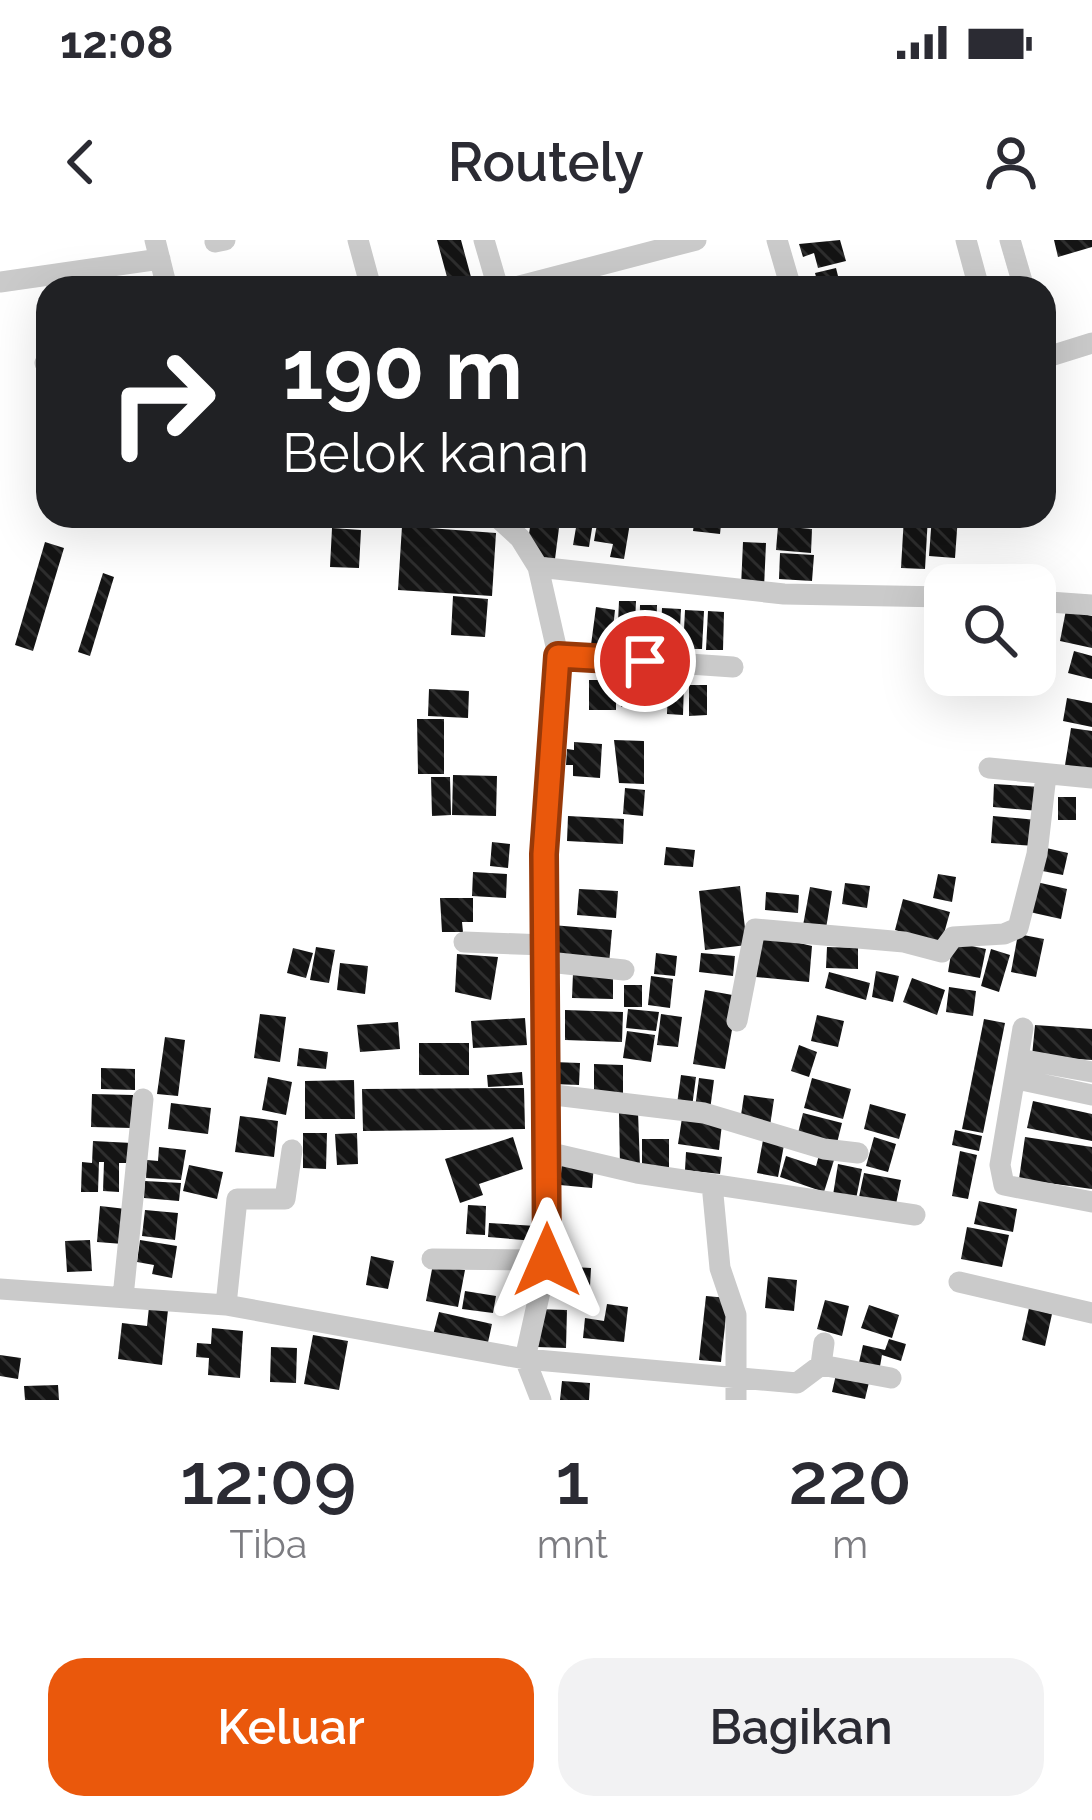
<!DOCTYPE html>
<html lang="id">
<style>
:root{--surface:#fff;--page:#f2f2f3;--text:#2b2b33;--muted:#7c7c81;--accent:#ea580c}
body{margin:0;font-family:Raleway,sans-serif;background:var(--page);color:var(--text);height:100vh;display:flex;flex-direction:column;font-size:45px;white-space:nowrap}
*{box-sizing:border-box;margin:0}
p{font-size:39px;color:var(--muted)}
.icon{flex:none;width:66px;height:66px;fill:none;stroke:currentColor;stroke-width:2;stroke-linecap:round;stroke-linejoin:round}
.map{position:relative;height:1160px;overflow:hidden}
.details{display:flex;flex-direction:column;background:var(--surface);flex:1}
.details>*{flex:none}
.top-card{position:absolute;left:36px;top:36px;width:1020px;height:252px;border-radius:36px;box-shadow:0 12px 48px #0002;background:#202124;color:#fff;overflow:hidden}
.fabs{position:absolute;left:924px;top:324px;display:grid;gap:24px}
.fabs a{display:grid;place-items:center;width:132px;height:132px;border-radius:24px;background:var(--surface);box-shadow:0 12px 48px #0002;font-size:60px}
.pin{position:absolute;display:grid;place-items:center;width:102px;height:102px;color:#fff;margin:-51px;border:6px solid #fff;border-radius:50%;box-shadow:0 3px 12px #0007}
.me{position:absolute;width:132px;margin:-66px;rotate:0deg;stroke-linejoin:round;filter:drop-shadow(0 0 9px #0008)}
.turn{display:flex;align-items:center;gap:42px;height:252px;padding:0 48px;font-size:54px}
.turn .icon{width:156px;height:156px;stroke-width:2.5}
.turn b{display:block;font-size:84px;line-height:102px}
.eta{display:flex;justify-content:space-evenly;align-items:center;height:204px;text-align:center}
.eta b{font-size:72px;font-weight:600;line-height:84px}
.cta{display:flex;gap:24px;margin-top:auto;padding:24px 48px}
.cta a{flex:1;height:138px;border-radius:36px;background:var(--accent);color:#fff;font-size:48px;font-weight:600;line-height:138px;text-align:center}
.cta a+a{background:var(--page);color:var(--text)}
.status{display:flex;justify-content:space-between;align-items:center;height:84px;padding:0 60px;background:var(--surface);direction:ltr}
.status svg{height:33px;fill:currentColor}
header{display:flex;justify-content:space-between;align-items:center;height:156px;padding:0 48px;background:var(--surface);font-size:54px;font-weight:600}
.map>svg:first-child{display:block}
.building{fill:url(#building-back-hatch)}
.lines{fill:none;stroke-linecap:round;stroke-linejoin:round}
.minor{stroke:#cacaca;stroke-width:21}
.route-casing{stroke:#983908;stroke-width:30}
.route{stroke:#ea580c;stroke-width:21}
</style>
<div class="status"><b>12:08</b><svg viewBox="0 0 49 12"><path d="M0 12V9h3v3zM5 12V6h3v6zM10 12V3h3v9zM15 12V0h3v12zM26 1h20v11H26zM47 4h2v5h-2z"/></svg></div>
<header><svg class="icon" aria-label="back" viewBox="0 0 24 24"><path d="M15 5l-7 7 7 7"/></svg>Routely<svg class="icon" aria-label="person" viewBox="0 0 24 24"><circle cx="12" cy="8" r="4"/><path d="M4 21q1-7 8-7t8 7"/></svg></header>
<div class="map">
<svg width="1092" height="1160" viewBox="0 0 1092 1160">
<defs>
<pattern id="building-back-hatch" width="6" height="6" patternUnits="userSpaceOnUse" patternTransform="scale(3)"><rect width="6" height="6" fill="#141414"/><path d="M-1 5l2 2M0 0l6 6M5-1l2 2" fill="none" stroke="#2e2e2e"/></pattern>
</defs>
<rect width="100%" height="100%" fill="#fff"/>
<!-- building -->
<path class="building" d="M 437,0 L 461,0 L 474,48 L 450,48 Z
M 840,0 L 846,21 L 818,28 L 814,13 L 803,17 L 799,4 Z
M 1054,0 L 1092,0 L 1092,7 L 1058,17 Z
M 836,28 L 841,48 L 819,48 L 815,33 Z
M 578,276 L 594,276 L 589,307 L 573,305 Z
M 695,276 L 722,276 L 720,294 L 693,291 Z
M 904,276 L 928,276 L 925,329 L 901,328 Z
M 932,276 L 958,276 L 955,318 L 929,316 Z
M 598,278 L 630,283 L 624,319 L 610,317 L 613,304 L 594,301 Z
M 536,285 L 559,288 L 555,319 L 532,316 L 527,308 L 530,287 Z
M 402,286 L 496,293 L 492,356 L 398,350 Z
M 778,286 L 812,289 L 811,313 L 776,310 Z
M 332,288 L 361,290 L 359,328 L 330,327 Z
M 45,302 L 64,308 L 33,411 L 15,405 Z
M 743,302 L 766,303 L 764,348 L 741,347 Z
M 780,313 L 814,315 L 812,341 L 779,339 Z
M 103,333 L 114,337 L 90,416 L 78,412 Z
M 453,356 L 488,359 L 485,397 L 451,395 Z
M 619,361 L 636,361 L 634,405 L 617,404 Z
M 640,365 L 657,365 L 656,408 L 639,408 Z
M 596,367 L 615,370 L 611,407 L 591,405 Z
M 662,368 L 681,369 L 679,407 L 660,406 Z
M 685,370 L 704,371 L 702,409 L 683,409 Z
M 1066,370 L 1092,376 L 1092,408 L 1060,401 Z
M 708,371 L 724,372 L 723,410 L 706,410 Z
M 1074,411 L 1092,416 L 1092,439 L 1068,433 Z
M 1035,419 L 1046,420 L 1046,441 L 1008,440 L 1008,435 L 1035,435 Z
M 637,439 L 639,466 L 621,467 L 620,440 Z
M 642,439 L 661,439 L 662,466 L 643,466 Z
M 589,440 L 616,440 L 616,470 L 589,470 Z
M 668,442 L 684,443 L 683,475 L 667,474 Z
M 689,445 L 707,445 L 707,475 L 689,476 Z
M 429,449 L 469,451 L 468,478 L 428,476 Z
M 1067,458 L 1092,463 L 1092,487 L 1063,481 Z
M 417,479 L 444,479 L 444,534 L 418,534 Z
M 1071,488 L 1092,491 L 1092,530 L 1065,525 Z
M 614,500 L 644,501 L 644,544 L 619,543 Z
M 574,502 L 602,504 L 600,538 L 573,536 L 573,525 L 566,525 L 567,509 L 574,510 Z
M 453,535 L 497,536 L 496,576 L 452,575 Z
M 431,537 L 450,537 L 451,575 L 432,576 Z
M 994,544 L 1041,547 L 1039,571 L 993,567 Z
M 625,548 L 645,550 L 643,576 L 623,574 Z
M 1058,557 L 1076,557 L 1076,580 L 1058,580 Z
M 568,576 L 624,579 L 623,604 L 567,601 Z
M 993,576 L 1037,580 L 1036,606 L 991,603 Z
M 492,602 L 510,604 L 508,628 L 490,626 Z
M 666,607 L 695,610 L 693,627 L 664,625 Z
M 1042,607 L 1068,613 L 1063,635 L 1037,630 Z
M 473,632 L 507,634 L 506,658 L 472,656 Z
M 938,634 L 956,637 L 952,662 L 933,658 Z
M 1032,641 L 1067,649 L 1061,679 L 1025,671 Z
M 845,643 L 870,646 L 867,668 L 842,664 Z
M 740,646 L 747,705 L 705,710 L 699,651 Z
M 810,647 L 832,651 L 825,695 L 802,691 Z
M 579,649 L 618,651 L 616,678 L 577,675 Z
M 766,652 L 799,655 L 798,673 L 765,670 Z
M 440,658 L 473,658 L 473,682 L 462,682 L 463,692 L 442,692 Z
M 903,659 L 950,672 L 941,704 L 895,690 Z
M 552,685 L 612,690 L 609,724 L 549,718 Z
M 761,694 L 812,706 L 809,742 L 756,737 Z
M 1018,694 L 1044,699 L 1036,737 L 1011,732 Z
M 953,702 L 986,709 L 980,738 L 948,732 Z
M 316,707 L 335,710 L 329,743 L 310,740 Z
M 827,707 L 858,708 L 858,729 L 826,728 Z
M 293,708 L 313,713 L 306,738 L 287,733 Z
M 991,709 L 1010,715 L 999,752 L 981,746 Z
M 656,713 L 677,716 L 675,736 L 654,734 Z
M 701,713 L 735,716 L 733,736 L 699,732 Z
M 457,714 L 498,717 L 491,760 L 455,752 Z
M 340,723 L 368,726 L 365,754 L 337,750 Z
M 876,731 L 899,736 L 893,762 L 872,757 Z
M 829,732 L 870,743 L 866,760 L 825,748 Z
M 573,733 L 613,735 L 613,759 L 572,758 Z
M 651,736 L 673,739 L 670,768 L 648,765 Z
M 912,738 L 945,750 L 937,775 L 903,762 Z
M 624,745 L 642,745 L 642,767 L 624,767 Z
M 949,747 L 976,751 L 973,776 L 946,772 Z
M 705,750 L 738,756 L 725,829 L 693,824 Z
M 628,769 L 659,772 L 656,791 L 626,788 Z
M 565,770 L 623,772 L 622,802 L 565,800 Z
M 260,774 L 286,777 L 280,822 L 254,818 Z
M 661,774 L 682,777 L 678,807 L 657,805 Z
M 817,775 L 844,781 L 838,807 L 811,801 Z
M 525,778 L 527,805 L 473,808 L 471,781 Z
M 984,779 L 1005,783 L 983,893 L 962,889 Z
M 398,782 L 400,809 L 360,812 L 357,785 Z
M 1035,785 L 1092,789 L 1092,820 L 1032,816 Z
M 627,791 L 655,795 L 651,822 L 623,818 Z
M 165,797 L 185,800 L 178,856 L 157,854 Z
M 419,803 L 469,803 L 469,835 L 419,835 Z
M 799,805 L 817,812 L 809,837 L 791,831 Z
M 299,808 L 328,812 L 326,829 L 297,826 Z
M 553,822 L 580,823 L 579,845 L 553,844 Z
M 594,824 L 623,825 L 623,856 L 594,856 Z
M 101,828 L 135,829 L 135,850 L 101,849 Z
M 522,832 L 523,845 L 488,847 L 487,835 Z
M 681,835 L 696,837 L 692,867 L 677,864 Z
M 268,837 L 292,842 L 286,875 L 262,870 Z
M 699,838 L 714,840 L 710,870 L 695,868 Z
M 812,838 L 851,849 L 843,879 L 804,868 Z
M 354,840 L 355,879 L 305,879 L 305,841 Z
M 524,848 L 525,889 L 363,891 L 362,849 Z
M 92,854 L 133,855 L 132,888 L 91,887 Z
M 744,855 L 774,859 L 770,886 L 740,882 Z
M 1033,861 L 1092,874 L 1092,901 L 1027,888 Z
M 171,863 L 211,868 L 208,894 L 168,889 Z
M 870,864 L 906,874 L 899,899 L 864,889 Z
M 638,872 L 640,927 L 620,927 L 619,873 Z
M 803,873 L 842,883 L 836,907 L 797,897 Z
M 240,876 L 278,881 L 274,917 L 235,912 Z
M 682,878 L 722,884 L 719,910 L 678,904 Z
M 955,890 L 982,896 L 979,911 L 952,905 Z
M 303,893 L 327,893 L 326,929 L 303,928 Z
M 357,893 L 358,924 L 337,925 L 335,894 Z
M 513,897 L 523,929 L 479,944 L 483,955 L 460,963 L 445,919 Z
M 874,897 L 896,904 L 888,932 L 866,926 Z
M 1025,897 L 1092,907 L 1092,949 L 1019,939 Z
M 642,899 L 669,899 L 669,928 L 642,929 Z
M 763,900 L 784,905 L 778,937 L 757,933 Z
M 93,901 L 132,903 L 130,923 L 119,923 L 119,952 L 103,951 L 104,922 L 99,922 L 98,952 L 81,952 L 82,922 L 92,923 Z
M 159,907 L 186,910 L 181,940 L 146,938 L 147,920 L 158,921 Z
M 960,911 L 977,915 L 968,959 L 952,956 Z
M 686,912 L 722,917 L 720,934 L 685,930 Z
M 819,915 L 834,920 L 824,952 L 780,937 L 786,916 L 816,926 Z
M 562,922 L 594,925 L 592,948 L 560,945 Z
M 838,924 L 862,929 L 856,959 L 833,955 Z
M 189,925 L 223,932 L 217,959 L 183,951 Z
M 864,933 L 901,940 L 896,964 L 859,957 Z
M 145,941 L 181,943 L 179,961 L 144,958 Z
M 979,961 L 1017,969 L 1013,992 L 974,984 Z
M 468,965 L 486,966 L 485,995 L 466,994 Z
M 100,966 L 126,969 L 123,1004 L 97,1002 Z
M 145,970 L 178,973 L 175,1000 L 142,996 Z
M 489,983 L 536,986 L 535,1001 L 488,997 Z
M 967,987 L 1009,995 L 1002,1027 L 961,1019 Z
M 90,1000 L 92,1031 L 67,1032 L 65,1001 Z
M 140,1000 L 177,1006 L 172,1038 L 152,1034 L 154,1025 L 137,1022 Z
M 371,1016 L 394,1021 L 388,1049 L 366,1045 Z
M 433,1024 L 465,1030 L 458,1067 L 426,1061 Z
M 573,1027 L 591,1028 L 589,1066 L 571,1065 L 571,1054 L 559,1053 L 560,1031 L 573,1031 Z
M 768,1037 L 797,1040 L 794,1071 L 765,1068 Z
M 465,1051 L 496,1056 L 493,1073 L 462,1069 Z
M 706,1056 L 728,1058 L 721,1122 L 699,1120 Z
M 825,1060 L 849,1066 L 842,1096 L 817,1089 Z
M 607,1064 L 628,1067 L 624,1102 L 583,1098 L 585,1078 L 604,1081 Z
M 869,1065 L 899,1075 L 892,1098 L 861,1088 Z
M 149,1067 L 168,1070 L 162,1125 L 118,1119 L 122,1083 L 147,1086 Z
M 1029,1068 L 1052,1074 L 1045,1106 L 1022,1100 Z
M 538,1069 L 567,1070 L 566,1108 L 537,1107 Z
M 439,1072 L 492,1084 L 487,1107 L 433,1095 Z
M 212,1088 L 243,1091 L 240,1138 L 208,1135 L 209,1118 L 196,1117 L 197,1103 L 211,1104 Z
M 313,1095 L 348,1101 L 339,1150 L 304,1144 Z
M 889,1099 L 906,1104 L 901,1121 L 882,1115 L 879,1132 L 858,1127 L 863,1105 L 885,1110 Z
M 271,1107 L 297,1108 L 296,1143 L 270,1142 Z
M 0,1115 L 21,1118 L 18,1139 L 0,1136 Z
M 837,1130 L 870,1138 L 865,1159 L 832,1152 Z
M 562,1141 L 590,1143 L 589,1160 L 560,1160 Z
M 58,1145 L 59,1160 L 25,1160 L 24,1146 Z"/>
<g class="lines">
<!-- minor -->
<path class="minor" d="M 155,0 L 167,48
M 358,0 L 371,48
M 484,0 L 498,48
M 777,0 L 791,48
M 966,0 L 979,48
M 1010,0 L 1024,48
M 215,2 L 225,0
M 0,42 L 160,19
M 512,48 L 696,0
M 1044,118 L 1092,103
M 45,123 L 48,124
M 496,276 L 520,298 L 538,327 L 558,415 L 544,614 L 547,1020 L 525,1119 L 541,1160
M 538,327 L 784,354 L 945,357
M 1035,361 L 1092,365
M 558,415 L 733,427
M 989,528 L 1092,538
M 464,702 L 545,705
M 548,722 L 624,730
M 737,781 L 755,689 L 904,702 L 942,712 L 953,697 L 1004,694 L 1018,688 L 1037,614 L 1046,535
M 1023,788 L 1000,925 L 1004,945 L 1092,962
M 1019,819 L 1092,832
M 1017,839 L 1092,855
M 546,854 L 704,873 L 824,909 L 858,913
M 547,912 L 637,933 L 915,975
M 712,944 L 720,1028 L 736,1075 L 736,1160
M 432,1019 L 547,1020
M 959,1042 L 1092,1073
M 0,1049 L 226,1065 L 525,1119 L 797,1143 L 821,1125 L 824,1103
M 123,1057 L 143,859
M 226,1065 L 237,959 L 285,959 L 292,910
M 821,1125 L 891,1138"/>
</g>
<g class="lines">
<!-- route casing -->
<g class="route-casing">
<path id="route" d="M 547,1020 L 544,614 L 558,416 L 645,421"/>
</g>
<!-- route -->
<use href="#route" class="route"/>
</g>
</svg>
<div class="fabs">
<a><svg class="icon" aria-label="search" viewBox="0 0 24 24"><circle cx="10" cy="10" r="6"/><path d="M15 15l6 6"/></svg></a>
</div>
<div class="pin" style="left:645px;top:421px;background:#d93025"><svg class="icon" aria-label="arrive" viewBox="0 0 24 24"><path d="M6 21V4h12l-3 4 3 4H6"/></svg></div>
<svg class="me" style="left:547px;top:1020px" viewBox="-20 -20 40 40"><path d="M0-17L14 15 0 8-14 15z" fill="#ea580c" stroke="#fff" stroke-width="4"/></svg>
<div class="top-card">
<div class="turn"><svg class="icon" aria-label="right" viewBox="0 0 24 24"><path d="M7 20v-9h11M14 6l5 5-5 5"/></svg><div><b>190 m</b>Belok kanan</div></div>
</div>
</div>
<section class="details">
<div class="eta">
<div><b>12:09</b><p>Tiba</p></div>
<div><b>1</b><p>mnt</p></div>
<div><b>220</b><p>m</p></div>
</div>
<div class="cta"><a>Keluar</a><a>Bagikan</a></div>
</section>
